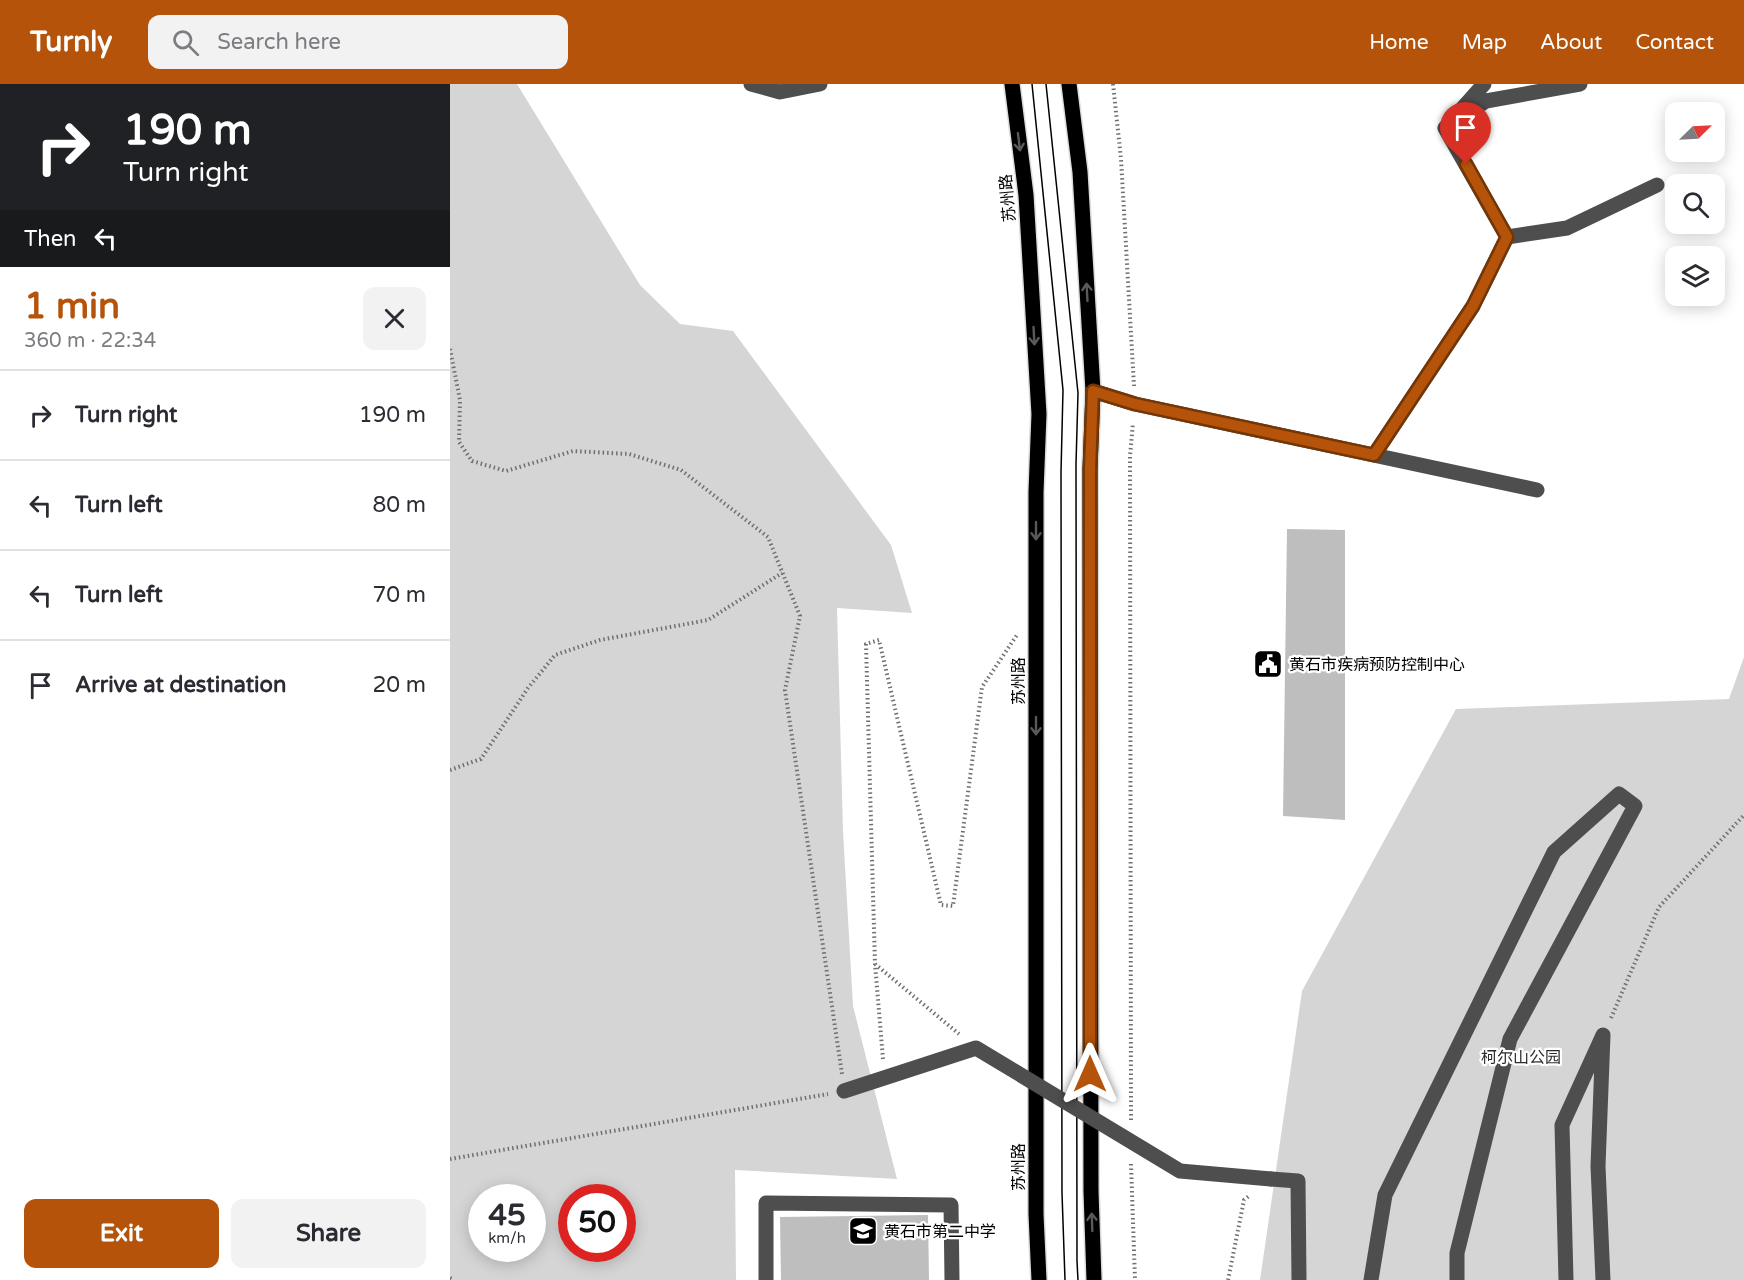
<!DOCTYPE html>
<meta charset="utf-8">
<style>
:root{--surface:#fff;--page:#f2f2f3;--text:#2b2b33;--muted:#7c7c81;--line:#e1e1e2;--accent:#b45309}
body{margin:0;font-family:"Varela Round","Noto Sans SC",sans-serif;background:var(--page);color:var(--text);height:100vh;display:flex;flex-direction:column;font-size:22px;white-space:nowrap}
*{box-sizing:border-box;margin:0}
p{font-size:20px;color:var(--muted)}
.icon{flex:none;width:33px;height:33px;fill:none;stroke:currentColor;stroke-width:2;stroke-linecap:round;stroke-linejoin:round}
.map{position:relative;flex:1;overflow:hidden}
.panel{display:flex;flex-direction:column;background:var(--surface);width:450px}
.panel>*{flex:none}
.top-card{background:#202124;color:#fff;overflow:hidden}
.needle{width:39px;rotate:66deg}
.buttons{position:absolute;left:1215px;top:18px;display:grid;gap:12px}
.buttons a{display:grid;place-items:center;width:60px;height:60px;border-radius:12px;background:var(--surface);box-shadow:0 3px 15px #0003;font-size:30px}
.speed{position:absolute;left:18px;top:1100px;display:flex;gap:12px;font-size:30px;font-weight:700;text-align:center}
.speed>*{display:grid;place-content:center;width:78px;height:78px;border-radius:50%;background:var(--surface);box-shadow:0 3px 15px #0003;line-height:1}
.speed small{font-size:15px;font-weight:400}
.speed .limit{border:9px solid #d22;background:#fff;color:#111}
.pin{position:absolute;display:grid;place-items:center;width:51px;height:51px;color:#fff;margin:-62px -26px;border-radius:50% 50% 50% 0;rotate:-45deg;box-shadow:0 0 6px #0007}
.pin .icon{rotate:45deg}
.me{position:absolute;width:66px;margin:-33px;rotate:0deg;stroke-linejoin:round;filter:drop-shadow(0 0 4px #0008)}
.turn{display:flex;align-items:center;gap:21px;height:126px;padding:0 24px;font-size:27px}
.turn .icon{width:78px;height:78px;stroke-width:2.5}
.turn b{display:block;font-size:42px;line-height:51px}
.then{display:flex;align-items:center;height:57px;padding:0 24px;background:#0003;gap:12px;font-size:22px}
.round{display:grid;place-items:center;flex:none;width:63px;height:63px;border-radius:12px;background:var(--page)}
.overview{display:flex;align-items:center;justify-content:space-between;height:102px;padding:0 24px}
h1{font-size:36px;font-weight:700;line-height:45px;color:var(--accent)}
.action{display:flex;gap:12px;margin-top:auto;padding:12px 24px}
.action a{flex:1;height:69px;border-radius:12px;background:var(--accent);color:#fff;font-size:24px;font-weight:700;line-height:69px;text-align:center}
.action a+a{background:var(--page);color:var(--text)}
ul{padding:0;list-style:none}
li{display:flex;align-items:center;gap:18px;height:90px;padding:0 24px;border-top:2px solid var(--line)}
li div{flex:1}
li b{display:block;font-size:22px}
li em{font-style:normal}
header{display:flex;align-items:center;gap:36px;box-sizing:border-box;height:84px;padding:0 30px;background:var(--accent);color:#fff}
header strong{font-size:28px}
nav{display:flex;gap:33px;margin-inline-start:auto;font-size:21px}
.search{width:420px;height:54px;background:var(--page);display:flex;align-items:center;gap:15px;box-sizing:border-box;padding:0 21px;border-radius:12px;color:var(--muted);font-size:22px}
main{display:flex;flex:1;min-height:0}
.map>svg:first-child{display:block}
.green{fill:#d5d5d5;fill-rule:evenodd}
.building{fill:#bebebe}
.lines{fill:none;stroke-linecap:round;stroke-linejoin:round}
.major-casing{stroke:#dbdbdb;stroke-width:18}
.path{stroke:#707070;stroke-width:4;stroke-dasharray:1.5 3;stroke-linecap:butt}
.minor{stroke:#4e4e4e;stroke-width:15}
.major{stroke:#000;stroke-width:15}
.tram{stroke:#000;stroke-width:1.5}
.minor-bridge{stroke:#4e4e4e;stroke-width:15}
.oneway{stroke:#595959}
.route-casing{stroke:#753606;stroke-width:15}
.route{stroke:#b45309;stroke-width:10}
.labels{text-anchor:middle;stroke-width:4.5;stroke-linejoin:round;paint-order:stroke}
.street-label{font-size:16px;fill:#000;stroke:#fff}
.poi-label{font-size:16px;fill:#000;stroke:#fff;text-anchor:start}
.park-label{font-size:16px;fill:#2c2c2c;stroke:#fff}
</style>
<header>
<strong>Turnly</strong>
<div class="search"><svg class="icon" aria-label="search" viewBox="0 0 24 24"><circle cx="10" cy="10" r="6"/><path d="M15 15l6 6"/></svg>Search here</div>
<nav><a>Home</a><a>Map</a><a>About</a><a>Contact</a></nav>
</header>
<main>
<section class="panel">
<div class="top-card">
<div class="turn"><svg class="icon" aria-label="right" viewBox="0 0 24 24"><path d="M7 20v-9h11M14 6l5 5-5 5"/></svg><div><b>190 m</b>Turn right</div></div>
<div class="then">Then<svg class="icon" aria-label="left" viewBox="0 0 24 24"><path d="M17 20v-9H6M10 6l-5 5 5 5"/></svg></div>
</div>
<div class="overview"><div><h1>1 min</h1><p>360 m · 22:34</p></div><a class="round"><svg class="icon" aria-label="close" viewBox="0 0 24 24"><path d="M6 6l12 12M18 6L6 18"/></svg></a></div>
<ul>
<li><svg class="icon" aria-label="right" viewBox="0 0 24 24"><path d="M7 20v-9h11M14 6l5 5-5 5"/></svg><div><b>Turn right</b></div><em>190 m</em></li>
<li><svg class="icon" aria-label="left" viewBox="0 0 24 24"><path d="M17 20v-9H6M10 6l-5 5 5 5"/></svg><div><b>Turn left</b></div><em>80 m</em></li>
<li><svg class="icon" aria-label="left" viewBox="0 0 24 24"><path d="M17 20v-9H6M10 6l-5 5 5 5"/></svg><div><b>Turn left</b></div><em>70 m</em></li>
<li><svg class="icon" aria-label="arrive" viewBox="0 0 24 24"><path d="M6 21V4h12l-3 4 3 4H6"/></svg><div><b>Arrive at destination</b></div><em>20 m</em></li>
</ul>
<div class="action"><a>Exit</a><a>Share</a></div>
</section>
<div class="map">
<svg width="1294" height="1196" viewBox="0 0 1294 1196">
<rect width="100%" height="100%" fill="#fff"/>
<!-- green -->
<path class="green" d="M 0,0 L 67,0 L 190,201 L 230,240 L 283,247 L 441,461 L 462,529 L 387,524 L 393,747 L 403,922 L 447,1095 L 285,1086 L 286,1196 L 0,1196 ZM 32,1113 L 82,1113 L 82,1164 L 32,1164 ZM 122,1113 L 172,1113 L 172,1164 L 122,1164 Z
M 1294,573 L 1294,1196 L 810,1196 L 852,907 L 1006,625 L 1279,615 Z"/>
<!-- building -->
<path class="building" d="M 837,445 L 895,446 L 895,736 L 833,732 Z
M 478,1131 L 479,1196 L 331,1196 L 330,1133 Z"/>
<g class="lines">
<!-- major casing -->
<g class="major-casing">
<path id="major" d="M 562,0 L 576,111 L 589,330 L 586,408 L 586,1130 L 589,1196
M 619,0 L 630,88 L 643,307 L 640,385 L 641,1107 L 644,1196"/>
</g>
<!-- path -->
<path class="path" d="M 663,0 L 671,75 L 684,302
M 0,265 L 10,316 L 9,358 L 22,377 L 56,387 L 123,367 L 179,370 L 231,386 L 318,453 L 350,532 L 335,606 L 392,990
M 0,686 L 31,675 L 78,604 L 105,571 L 150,556 L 258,536 L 332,489
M 425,880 L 509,950
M 1161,934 L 1209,823 L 1294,731
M 433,975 L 425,880 L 416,560 L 429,556 L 491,821 L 503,822 L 532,603 L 567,551
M 681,1036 L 680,372 L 683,339
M 0,1075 L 378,1010
M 681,1080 L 685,1196
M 0,1194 L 4,1196
M 778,1196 L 794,1116 L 799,1112"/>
<!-- minor -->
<path class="minor" d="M 301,0 L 330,8 L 370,0
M 1010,34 L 1036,17 L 1130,0
M 1057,153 L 1117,144 L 1207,101
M 643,307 L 685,320 L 1087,406
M 924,371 L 1023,222 L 1057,153 L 995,44 L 1034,0
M 821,1095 L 848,1097 L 849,1196
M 316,1196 L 316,1119 L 501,1121 L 502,1196
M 921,1196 L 935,1111 L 1104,768 L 1169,710 L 1185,722 L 1060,955 L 1007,1169 L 1007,1196
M 1116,1196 L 1112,1041 L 1153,951 L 1148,1082 L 1153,1196"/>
<!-- major -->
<use href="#major" class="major"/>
<!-- tram -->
<path class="tram" d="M 582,0 L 613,306 L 611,388 L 612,1109 L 615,1196
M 596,0 L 628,309 L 626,380 L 627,1177 L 628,1196"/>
<!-- minor-bridge -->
<path class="minor-bridge" d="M 394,1007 L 526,964 L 730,1087 L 821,1095"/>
</g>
<!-- one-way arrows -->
<defs><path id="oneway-shaft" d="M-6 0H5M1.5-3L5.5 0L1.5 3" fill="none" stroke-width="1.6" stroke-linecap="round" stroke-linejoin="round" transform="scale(1.5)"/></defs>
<g class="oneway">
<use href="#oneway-shaft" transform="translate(569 58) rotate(83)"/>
<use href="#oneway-shaft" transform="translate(637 208) rotate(-93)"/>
<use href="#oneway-shaft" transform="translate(584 252) rotate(87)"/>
<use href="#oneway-shaft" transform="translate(586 447) rotate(90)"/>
<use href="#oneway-shaft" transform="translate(586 642) rotate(90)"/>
<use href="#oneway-shaft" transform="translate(642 1138) rotate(-92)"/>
</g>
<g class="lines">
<!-- route casing -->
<g class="route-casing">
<path id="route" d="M 640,990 L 640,385 L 643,307 L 685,320 L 924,371 L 1023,222 L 1057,153 L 1016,80"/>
</g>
<!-- route -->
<use href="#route" class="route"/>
</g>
<!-- icons -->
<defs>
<g id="civic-square" transform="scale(1.5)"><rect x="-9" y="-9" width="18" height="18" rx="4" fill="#000" stroke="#fff"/><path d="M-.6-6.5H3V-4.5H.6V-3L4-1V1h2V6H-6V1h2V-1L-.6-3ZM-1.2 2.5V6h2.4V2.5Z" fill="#fff"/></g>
<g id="school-square" transform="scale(1.5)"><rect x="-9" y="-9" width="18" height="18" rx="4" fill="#000" stroke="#fff"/><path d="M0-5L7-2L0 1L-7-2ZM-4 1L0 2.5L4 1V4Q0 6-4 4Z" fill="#fff"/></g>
</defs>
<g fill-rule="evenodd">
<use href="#civic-square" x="818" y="580"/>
<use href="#school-square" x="413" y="1147"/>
</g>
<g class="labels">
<!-- street labels -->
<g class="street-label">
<text transform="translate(557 114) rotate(-95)" y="6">苏州路</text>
<text transform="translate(568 597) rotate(-90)" y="6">苏州路</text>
<text transform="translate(568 1083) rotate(-90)" y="6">苏州路</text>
</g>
<!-- poi labels -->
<g class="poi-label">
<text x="839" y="586">黄石市疾病预防控制中心</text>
<text x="434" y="1153">黄石市第二中学</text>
</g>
<!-- park labels -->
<g class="park-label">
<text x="1071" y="979">柯尔山公园</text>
</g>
</g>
</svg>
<div class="buttons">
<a><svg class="needle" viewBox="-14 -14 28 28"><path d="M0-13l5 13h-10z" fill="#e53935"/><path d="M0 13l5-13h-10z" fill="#7c7c81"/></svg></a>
<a><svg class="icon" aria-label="search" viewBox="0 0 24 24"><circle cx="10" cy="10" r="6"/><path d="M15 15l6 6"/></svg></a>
<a><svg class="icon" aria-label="layers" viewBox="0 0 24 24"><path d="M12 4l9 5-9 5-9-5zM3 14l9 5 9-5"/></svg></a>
</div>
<div class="speed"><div>45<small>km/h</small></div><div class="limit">50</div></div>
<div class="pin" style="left:1016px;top:80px;background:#d93025"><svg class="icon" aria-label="arrive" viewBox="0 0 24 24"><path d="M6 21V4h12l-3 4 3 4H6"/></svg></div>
<svg class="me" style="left:640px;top:990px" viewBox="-20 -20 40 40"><path d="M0-17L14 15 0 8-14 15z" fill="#b45309" stroke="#fff" stroke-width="4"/></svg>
</div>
</main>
